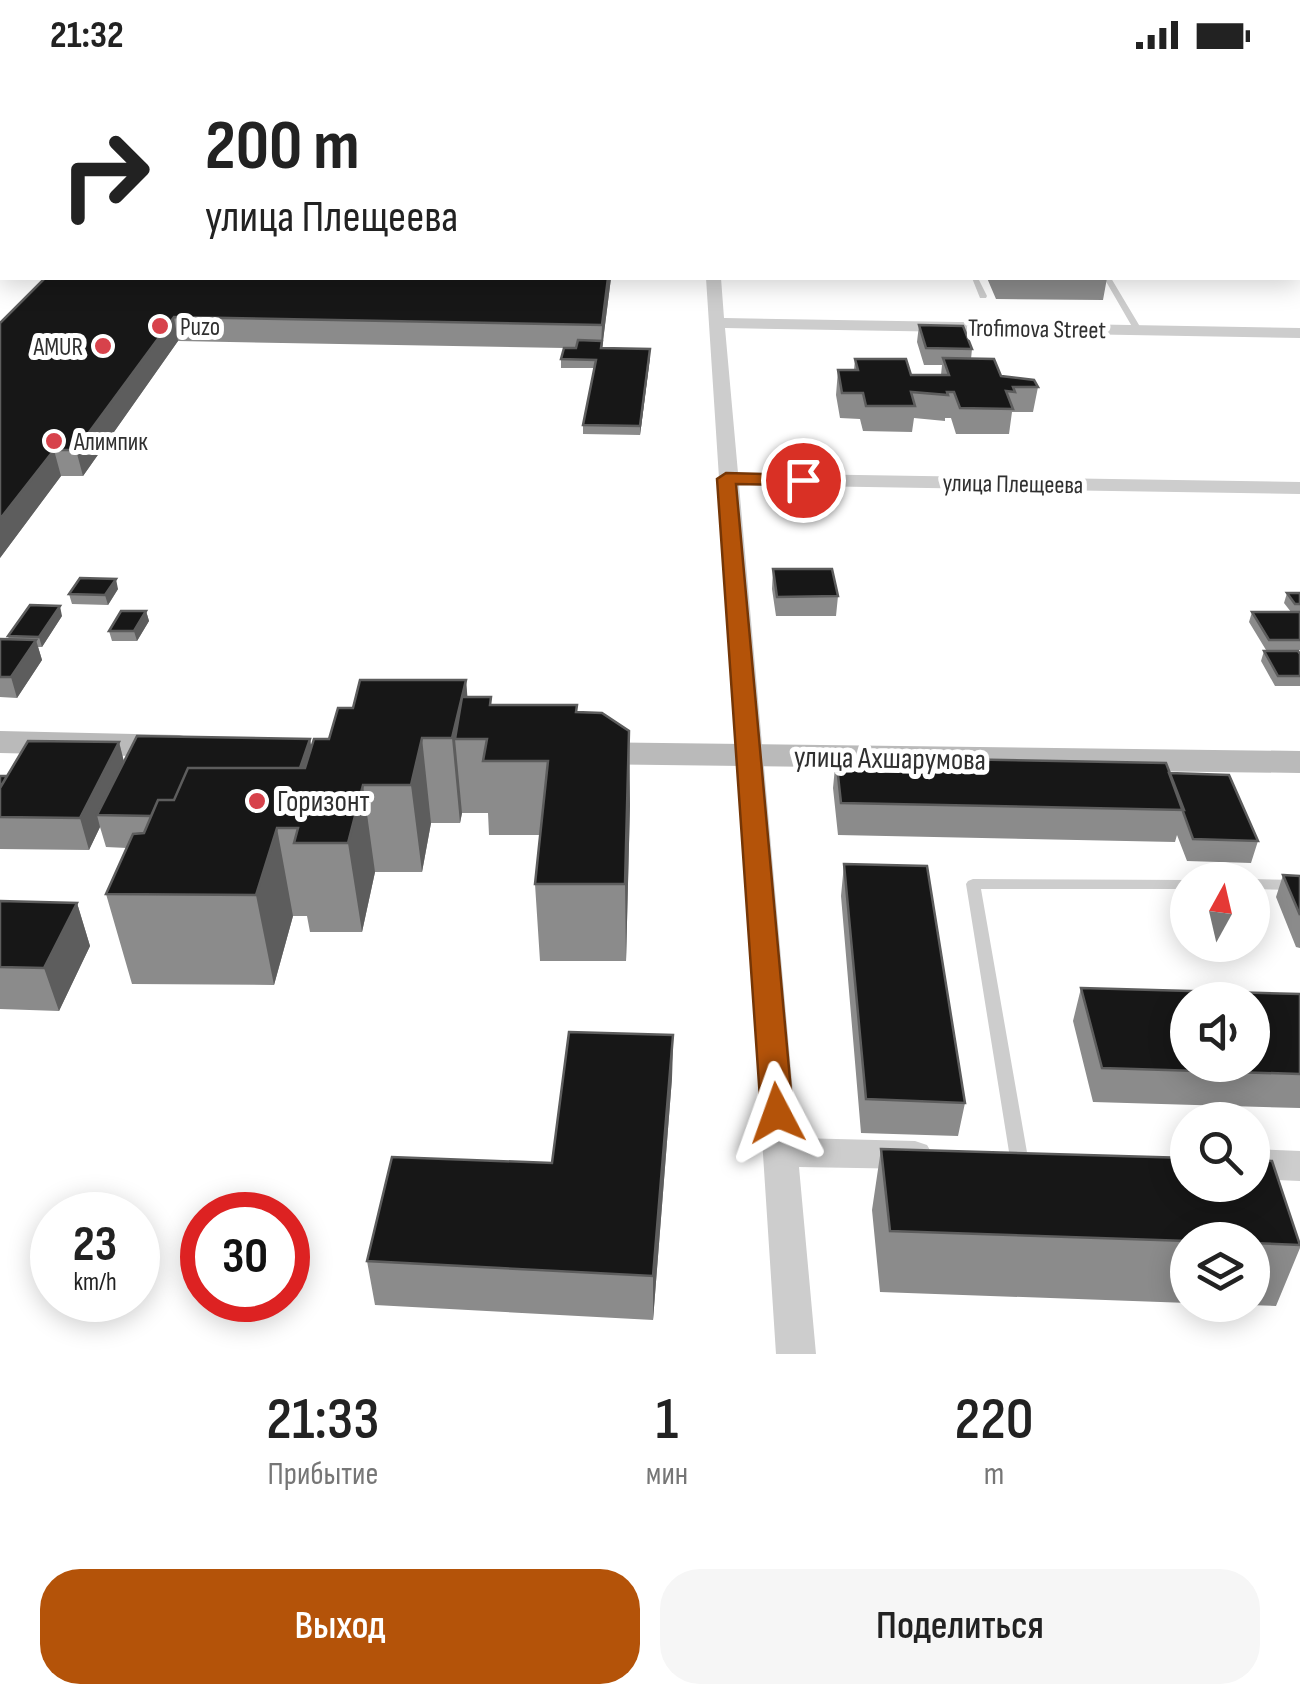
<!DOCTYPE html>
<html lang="ru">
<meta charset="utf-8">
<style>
:root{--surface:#fff;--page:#f6f6f6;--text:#222;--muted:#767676;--accent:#b45309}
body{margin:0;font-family:"Sofia Sans Condensed",sans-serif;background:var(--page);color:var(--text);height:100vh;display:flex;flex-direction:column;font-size:38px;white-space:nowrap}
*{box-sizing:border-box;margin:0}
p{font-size:32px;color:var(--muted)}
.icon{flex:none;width:55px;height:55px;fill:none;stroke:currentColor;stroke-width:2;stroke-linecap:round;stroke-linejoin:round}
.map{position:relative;height:1284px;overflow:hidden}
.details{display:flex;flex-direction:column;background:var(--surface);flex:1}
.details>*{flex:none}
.guide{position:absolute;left:0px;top:0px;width:1300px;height:210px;box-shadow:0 5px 25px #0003;background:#fff;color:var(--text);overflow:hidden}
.needle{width:65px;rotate:8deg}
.controls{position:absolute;left:1170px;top:792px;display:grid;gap:20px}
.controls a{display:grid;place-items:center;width:100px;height:100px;border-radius:50%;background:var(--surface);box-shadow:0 5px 25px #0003;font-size:50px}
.speed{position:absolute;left:30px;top:1122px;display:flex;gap:20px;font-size:50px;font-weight:700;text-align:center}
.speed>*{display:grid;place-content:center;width:130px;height:130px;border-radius:50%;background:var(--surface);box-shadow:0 5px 25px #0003;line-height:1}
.speed small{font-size:25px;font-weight:400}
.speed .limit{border:15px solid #d22;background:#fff;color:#111}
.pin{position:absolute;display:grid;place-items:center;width:85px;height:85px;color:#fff;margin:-42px;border:5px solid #fff;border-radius:50%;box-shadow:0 2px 10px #0007}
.me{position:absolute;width:110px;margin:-55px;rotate:356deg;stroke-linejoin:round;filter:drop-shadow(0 0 8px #0008)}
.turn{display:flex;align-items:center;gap:35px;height:210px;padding:0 40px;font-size:45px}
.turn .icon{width:130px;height:130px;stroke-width:2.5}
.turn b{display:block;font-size:70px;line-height:85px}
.eta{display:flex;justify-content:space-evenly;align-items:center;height:170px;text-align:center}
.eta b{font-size:60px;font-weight:600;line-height:70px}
.cta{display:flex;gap:20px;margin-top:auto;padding:20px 40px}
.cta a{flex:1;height:115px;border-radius:40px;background:var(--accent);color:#fff;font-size:40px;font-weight:600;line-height:115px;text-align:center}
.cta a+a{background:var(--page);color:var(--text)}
.status{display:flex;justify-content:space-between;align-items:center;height:70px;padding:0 50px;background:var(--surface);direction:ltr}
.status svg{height:28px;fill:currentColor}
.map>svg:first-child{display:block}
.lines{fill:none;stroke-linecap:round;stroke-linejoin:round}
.lane{fill:#cdcdcd;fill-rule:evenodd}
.street{fill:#cdcdcd;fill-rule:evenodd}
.secondary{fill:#bababa;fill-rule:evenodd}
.wall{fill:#8b8b8b}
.shaded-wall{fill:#5d5d5d}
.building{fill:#171717;stroke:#5d5d5d;stroke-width:2.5;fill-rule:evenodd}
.route{fill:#b45309;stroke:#753606;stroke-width:2.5}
.poi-dot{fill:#d7424b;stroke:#fff;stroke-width:4}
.labels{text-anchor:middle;stroke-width:10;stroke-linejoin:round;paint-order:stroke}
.far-poi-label{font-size:25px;fill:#303030;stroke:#fff;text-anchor:start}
.far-street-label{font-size:25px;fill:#303030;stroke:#fff}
.street-label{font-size:30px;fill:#303030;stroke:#fff}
.poi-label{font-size:30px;fill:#303030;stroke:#fff;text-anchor:start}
</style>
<div class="status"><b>21:32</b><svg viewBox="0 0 49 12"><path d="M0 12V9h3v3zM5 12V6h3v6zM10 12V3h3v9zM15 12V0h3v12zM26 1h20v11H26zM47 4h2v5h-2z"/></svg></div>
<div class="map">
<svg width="1300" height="1284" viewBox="0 0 1300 1284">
<rect width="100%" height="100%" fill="#fff"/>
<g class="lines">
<!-- lane -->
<path class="lane" d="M 0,155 L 2,155 L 2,159 L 0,159 Z
M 972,208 L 978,208 L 987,226 L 986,228 L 980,228 Z
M 1104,208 L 1111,208 L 1142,260 L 1141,262 L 1134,260 Z
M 973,809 L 1191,810 L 1188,810 L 1188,819 L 981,819 L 1028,1088 L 1025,1093 L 1019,1095 L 1013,1093 L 1010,1088 L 966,814 L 968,811 Z
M 1252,809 L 1300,810 L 1300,820 L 1252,819 L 1252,810 L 1249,810 Z"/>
<!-- street -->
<path class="street" d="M 482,0 L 564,0 L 565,2 L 484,2 Z
M 626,0 L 645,0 L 646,2 L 628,2 Z
M 1245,0 L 1300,0 L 1300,4 L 1244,2 Z
M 1300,58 L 1300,66 L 1298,65 L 1298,59 Z
M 706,208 L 721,208 L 724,248 L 1300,258 L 1300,268 L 725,258 L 738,403 L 1300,412 L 1300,424 L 739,415 L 797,1068 L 915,1071 L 927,1075 L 933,1085 L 927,1095 L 915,1099 L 799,1097 L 816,1284 L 776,1284 Z
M 1252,1079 L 1300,1081 L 1300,1111 L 1252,1109 Z"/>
<!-- secondary -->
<path class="secondary" d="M 0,124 L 2,124 L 2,136 L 0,136 Z
M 1298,129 L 1300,129 L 1300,141 L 1298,141 Z
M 0,661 L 179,665 L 192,668 L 197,676 L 192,684 L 179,687 L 0,683 Z
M 581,672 L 1300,681 L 1300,703 L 581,694 L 568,691 L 563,683 L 568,675 Z"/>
</g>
<!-- wall -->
<path class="wall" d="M 33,0 L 78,0 L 79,2 L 33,2 Z
M 364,0 L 411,0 L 412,2 L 365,2 Z
M 470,0 L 521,0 L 521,2 L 471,2 Z
M 861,0 L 926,0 L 929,2 L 861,2 Z
M 932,0 L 966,0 L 965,2 L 935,2 Z
M 984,0 L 1021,0 L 1021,2 L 986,2 Z
M 1026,0 L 1052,0 L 1052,2 L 1029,2 Z
M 1070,0 L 1142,0 L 1123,1 L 1125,2 L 1073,2 Z
M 1267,0 L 1300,0 L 1300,19 L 1298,19 L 1298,2 L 1266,2 Z
M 0,89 L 2,89 L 2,109 L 0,109 Z
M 45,208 L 611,208 L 602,278 L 650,287 L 640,365 L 583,364 L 583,355 L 594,298 L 561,298 L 561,289 L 564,278 L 178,271 L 83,406 L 61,406 L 0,488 Z
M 987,208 L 1107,208 L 1103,230 L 996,229 Z
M 919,255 L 972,279 L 971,289 L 1001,306 L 1038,317 L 1033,342 L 1012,342 L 1009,364 L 956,364 L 951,348 L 945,348 L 945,351 L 914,348 L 912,362 L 863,361 L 860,349 L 840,348 L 836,325 L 838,300 L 854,300 L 855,289 L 911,305 L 941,305 L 942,295 L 924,295 L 917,272 Z
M 773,499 L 838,526 L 836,546 L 776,546 L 772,519 Z
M 118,519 L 108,535 L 72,534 L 69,524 Z
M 1287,523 L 1300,523 L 1300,580 L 1266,580 L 1249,552 L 1252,542 L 1291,542 L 1284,533 Z
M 146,541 L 149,551 L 137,571 L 112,571 L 109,561 Z
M 62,546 L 42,577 L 38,577 L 42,590 L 17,628 L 0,627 L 0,569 L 9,570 L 8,566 Z
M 1264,581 L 1300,584 L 1300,616 L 1275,616 L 1261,591 Z
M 466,610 L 467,627 L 492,635 L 577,642 L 629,661 L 630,735 L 626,891 L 540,891 L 535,814 L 540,765 L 489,765 L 488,743 L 462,743 L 460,753 L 431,753 L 422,802 L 375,802 L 362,862 L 310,862 L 307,846 L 293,846 L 274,915 L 132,914 L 106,824 L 127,778 L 106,777 L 100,757 L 89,780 L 0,779 L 0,706 L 7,706 L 119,672 L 124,692 L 310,669 L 311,678 L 329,669 L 353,638 Z
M 836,687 L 1169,703 L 1258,771 L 1251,793 L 1187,791 L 1177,765 L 1175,772 L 838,765 L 833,718 Z
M 844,794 L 965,1033 L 958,1066 L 861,1063 L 841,826 Z
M 1283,805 L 1300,806 L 1300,878 L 1296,877 L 1276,827 Z
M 0,831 L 77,833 L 90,876 L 59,941 L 0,939 Z
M 1081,918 L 1300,924 L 1300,1038 L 1093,1032 L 1073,951 Z
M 673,965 L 672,1008 L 653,1250 L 375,1235 L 367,1191 L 552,1093 Z
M 881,1079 L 1300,1171 L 1300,1178 L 1276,1236 L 1247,1235 L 1252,1235 L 1252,1170 L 1188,1170 L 1188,1233 L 880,1222 L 872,1140 Z"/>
<!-- shaded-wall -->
<path class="shaded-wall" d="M 2,33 L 2,47 L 0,49 L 0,35 Z
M 608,208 L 611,208 L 602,279 L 601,278 L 602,255 Z
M 174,247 L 178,271 L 83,406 L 76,380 Z
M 650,279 L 650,287 L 640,365 L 640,356 Z
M 54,380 L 61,406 L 0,488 L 0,449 Z
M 116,509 L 118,519 L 108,535 L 105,525 Z
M 60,536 L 62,546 L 42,577 L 39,567 Z
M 146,541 L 149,551 L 137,571 L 134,561 Z
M 36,570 L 42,590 L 17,628 L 11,607 Z
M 466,610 L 471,669 L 455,669 L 462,743 L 460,753 L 452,668 Z
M 629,661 L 630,735 L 626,891 L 625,814 Z
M 422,668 L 431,753 L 422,802 L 411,715 Z
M 310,669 L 315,700 L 296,759 L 290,728 Z
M 119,672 L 127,704 L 97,745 L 100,757 L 89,780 L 80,748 Z
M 363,715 L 375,802 L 362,862 L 348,773 Z
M 277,758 L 293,846 L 274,915 L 256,825 Z
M 77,833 L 90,876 L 59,941 L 44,898 Z
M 673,965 L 672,1008 L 653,1250 L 653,1206 Z"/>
<!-- building -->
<path class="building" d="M 54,0 L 75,0 L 72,2 L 51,2 Z
M 87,0 L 102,0 L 99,2 L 84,2 Z
M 184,0 L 198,0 L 196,2 L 181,2 Z
M 225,0 L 243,0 L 241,2 L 222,2 Z
M 252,0 L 271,0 L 269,2 L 249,2 Z
M 299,0 L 336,0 L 334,2 L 297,2 Z
M 414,0 L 432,0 L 430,2 L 412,2 Z
M 448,0 L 468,0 L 467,2 L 447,2 Z
M 699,0 L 748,0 L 749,2 L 692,2 Z
M 753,0 L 813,0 L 814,2 L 755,2 Z
M 854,0 L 858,0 L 860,2 L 834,2 L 832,1 Z
M 910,0 L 926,0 L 929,2 L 910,2 Z
M 1084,0 L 1122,0 L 1125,2 L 1088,2 Z
M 1276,0 L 1300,0 L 1300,8 L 1298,8 L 1298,2 L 1280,2 Z
M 1147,1 L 1169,1 L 1172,2 L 1149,2 Z
M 45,208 L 608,208 L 602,255 L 174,247 L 76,380 L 54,380 L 0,449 L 0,253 Z
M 919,255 L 963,256 L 972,279 L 926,278 Z
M 578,270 L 602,271 L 601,278 L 650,279 L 640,356 L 583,355 L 596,290 L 561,289 L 564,278 L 576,278 Z
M 943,288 L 994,289 L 1001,306 L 1034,310 L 1038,317 L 1013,317 L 1015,322 L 1006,321 L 1013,339 L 960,338 L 954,322 L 947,322 L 948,325 L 911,322 L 915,336 L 866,336 L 863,323 L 842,323 L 838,300 L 858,300 L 855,289 L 906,289 L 911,305 L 949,305 Z
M 773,499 L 832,499 L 838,526 L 777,527 Z
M 80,508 L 116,509 L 105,525 L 69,524 Z
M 1287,523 L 1300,523 L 1300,534 L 1295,534 Z
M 30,535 L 60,536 L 39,567 L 8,566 Z
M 121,541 L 146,541 L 134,561 L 109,561 Z
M 1252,542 L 1300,542 L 1300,570 L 1269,570 Z
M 0,569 L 36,570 L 11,607 L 0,607 Z
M 1264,581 L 1298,581 L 1300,584 L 1300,606 L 1278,606 Z
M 360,610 L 466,610 L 452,668 L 422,668 L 411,715 L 363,715 L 348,773 L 294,773 L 298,758 L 277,758 L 256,825 L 106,824 L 133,764 L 144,763 L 158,730 L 174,730 L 188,698 L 305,698 L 314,669 L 329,669 L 338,638 L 353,638 Z
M 462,627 L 491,627 L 490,635 L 577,635 L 576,642 L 602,643 L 629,661 L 625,814 L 535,814 L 548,691 L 483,691 L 487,669 L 455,669 Z
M 137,666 L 310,669 L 300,698 L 188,698 L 174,730 L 158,730 L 151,746 L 97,745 Z
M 28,671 L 119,672 L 80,748 L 0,747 L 0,718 Z
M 836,687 L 1166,693 L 1184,740 L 841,733 Z
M 1169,703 L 1229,705 L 1258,771 L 1193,769 Z
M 0,706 L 7,706 L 0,718 Z
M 844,794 L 927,796 L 965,1033 L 866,1029 Z
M 1283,805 L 1300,806 L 1300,845 Z
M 0,831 L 77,833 L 44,898 L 0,897 Z
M 1081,918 L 1300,924 L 1300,1004 L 1102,998 ZM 1188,930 L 1252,930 L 1252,995 L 1188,995 Z
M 569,962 L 673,965 L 653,1206 L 367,1191 L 392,1087 L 552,1093 Z
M 881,1079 L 1188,1088 L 1188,1115 L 1252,1115 L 1252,1090 L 1272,1091 L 1300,1175 L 1252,1173 L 1252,1170 L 1188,1171 L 890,1161 Z"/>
<!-- route -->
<path class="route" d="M 726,403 L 803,405 L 812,410 L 803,415 L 736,414 L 793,1043 L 788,1052 L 777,1055 L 766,1052 L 761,1043 L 717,409 Z"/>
<!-- markers -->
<g class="poi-dot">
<circle cx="160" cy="256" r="10"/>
<circle cx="103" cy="276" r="10"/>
<circle cx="54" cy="371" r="10"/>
<circle cx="257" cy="731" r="10"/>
</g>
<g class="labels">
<!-- far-poi labels -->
<g class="far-poi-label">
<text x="180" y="265">Puzo</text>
<text x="83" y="285" text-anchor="end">AMUR</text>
<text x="74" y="380">Алимпик</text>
</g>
<!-- far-street labels -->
<g class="far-street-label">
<text transform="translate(1037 258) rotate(1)" y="9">Trofimova Street</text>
<text transform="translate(1013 413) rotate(1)" y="9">улица Плещеева</text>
</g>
<!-- street labels -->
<g class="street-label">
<text transform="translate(890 688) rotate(1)" y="10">улица Ахшарумова</text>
</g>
<!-- poi labels -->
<g class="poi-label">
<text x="277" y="741">Горизонт</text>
</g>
</g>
</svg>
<div class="controls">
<a><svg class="needle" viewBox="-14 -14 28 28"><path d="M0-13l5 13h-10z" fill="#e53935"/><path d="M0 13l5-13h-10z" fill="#767676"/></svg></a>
<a><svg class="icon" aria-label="sound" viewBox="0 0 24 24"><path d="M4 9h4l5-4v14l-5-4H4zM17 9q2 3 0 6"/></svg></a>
<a><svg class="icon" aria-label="search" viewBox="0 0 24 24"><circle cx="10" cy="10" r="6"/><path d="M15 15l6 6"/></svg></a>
<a><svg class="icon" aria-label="layers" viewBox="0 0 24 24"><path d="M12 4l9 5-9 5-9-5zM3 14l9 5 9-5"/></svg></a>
</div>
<div class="speed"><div>23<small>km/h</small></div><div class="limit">30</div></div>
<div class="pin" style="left:803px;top:410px;background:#d93025"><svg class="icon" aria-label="arrive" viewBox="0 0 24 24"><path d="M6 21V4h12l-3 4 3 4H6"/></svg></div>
<svg class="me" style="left:777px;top:1043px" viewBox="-20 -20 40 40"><path d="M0-17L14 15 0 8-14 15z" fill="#b45309" stroke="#fff" stroke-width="4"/></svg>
<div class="guide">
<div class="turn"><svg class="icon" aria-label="right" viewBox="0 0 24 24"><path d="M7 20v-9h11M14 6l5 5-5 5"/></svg><div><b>200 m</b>улица Плещеева</div></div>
</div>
</div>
<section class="details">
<div class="eta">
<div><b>21:33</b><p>Прибытие</p></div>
<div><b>1</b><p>мин</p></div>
<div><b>220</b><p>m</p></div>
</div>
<div class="cta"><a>Выход</a><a>Поделиться</a></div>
</section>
